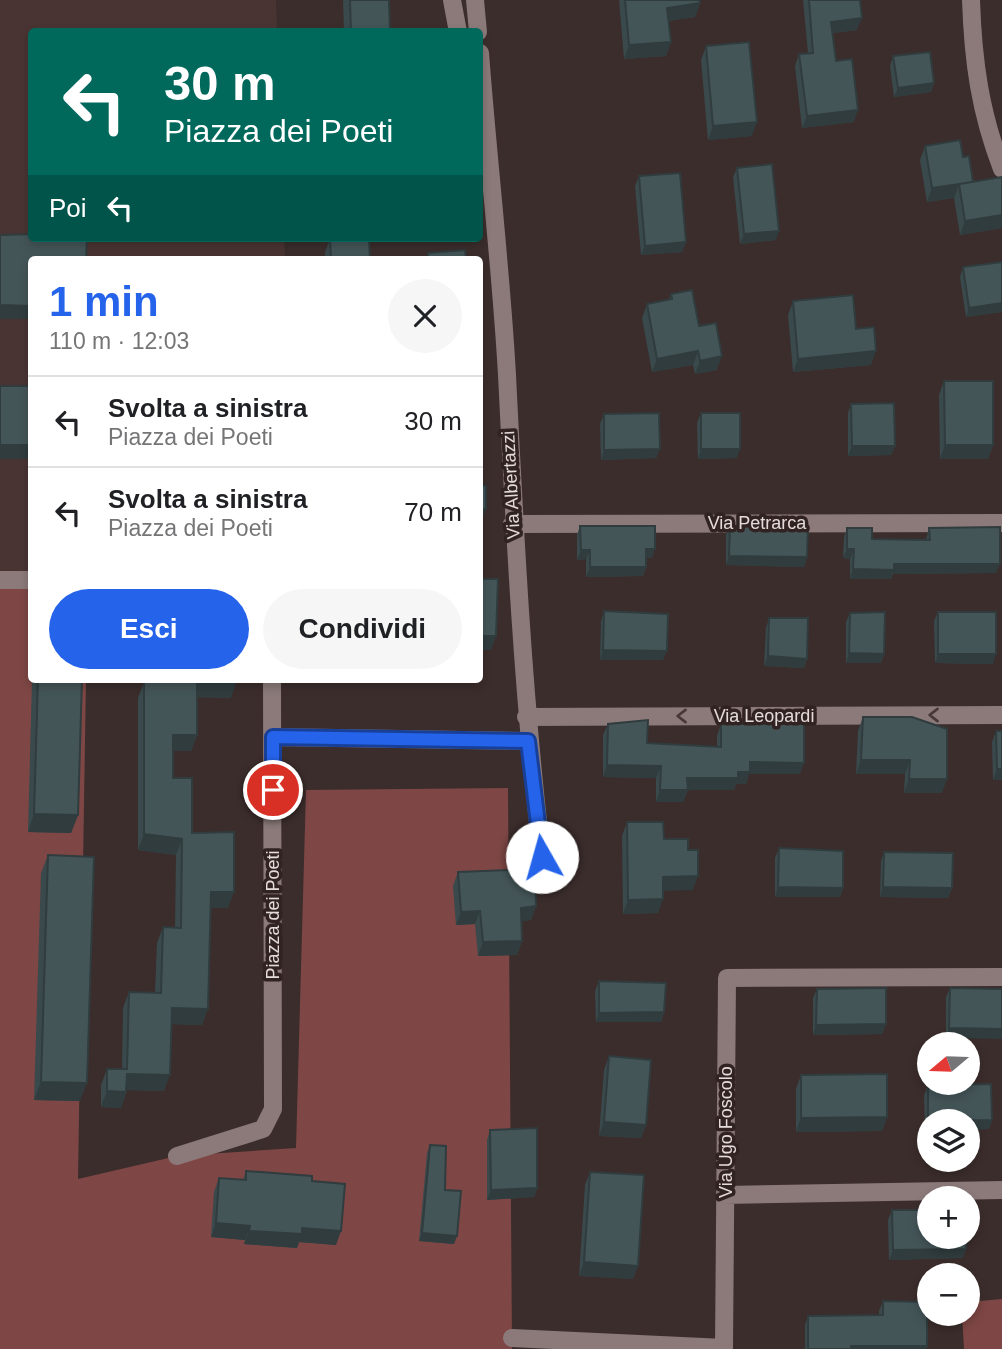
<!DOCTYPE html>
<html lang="it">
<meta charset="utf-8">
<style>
:root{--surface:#fff;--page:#f6f6f6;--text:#202124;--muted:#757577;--line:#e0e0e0;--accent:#2563eb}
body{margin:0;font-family:Helvetica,sans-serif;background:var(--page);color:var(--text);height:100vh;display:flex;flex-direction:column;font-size:26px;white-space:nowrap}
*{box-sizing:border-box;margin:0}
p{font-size:23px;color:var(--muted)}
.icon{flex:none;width:38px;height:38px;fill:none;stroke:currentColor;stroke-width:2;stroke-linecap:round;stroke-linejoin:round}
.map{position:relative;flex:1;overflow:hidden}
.side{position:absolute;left:28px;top:256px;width:455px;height:427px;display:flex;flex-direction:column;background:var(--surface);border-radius:7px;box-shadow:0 4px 10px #0003}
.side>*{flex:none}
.hud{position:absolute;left:28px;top:28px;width:455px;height:214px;border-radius:7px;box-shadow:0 4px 10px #0003;background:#00695c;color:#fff;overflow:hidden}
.needle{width:46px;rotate:251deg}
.tools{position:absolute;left:917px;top:1032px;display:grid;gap:14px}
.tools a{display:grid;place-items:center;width:63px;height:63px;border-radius:50%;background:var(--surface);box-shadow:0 4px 10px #0003;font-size:35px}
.pin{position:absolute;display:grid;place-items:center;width:60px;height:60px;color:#fff;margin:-30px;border:4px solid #fff;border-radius:50%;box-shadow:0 2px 7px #0007}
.me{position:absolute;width:77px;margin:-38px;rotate:353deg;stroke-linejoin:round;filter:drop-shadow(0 0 5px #0008)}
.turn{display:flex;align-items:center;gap:24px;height:147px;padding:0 21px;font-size:32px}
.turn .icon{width:91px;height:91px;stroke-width:2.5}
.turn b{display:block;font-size:49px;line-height:60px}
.then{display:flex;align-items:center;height:66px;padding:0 21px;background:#0003;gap:14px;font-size:26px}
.round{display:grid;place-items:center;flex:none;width:74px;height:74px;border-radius:37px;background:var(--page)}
.headline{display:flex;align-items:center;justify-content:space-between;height:119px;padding:0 21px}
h1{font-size:42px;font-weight:800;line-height:52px;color:var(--accent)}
.primary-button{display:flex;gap:14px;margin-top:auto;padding:14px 21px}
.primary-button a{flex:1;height:80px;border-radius:42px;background:var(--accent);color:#fff;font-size:28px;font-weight:800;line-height:80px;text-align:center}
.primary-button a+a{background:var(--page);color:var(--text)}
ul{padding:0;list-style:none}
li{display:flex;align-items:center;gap:21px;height:91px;padding:0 21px;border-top:2px solid var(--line)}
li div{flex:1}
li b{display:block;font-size:26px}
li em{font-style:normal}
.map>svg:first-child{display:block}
.built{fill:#4a3433}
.park{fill:#7e4745}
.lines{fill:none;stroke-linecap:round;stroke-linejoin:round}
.street{stroke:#8b7a79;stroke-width:18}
.wall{fill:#3a494c}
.shaded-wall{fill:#303c3e}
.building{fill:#445558;stroke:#303c3e;stroke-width:2}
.oneway{stroke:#483938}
.route-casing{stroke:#184099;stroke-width:18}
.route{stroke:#2563eb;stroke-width:12}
.labels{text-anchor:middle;stroke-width:7;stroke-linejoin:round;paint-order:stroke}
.street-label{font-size:18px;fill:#e4dbda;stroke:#312322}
</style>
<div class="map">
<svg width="1002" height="1349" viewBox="0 0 1002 1349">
<rect width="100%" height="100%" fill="#3b2d2c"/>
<!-- built -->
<path class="built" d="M 0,0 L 276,0 L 277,31 L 32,32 L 32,238 L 284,238 L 285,259 L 32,259 L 31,578 L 0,575 Z"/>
<!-- park -->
<path class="park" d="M 0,579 L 31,580 L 32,679 L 86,679 L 78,1179 L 177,1156 L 296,1148 L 306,790 L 508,788 L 512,1349 L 0,1349 Z
M 1002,1299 L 1002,1349 L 964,1349 L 962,1314 L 968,1314 L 968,1302 Z"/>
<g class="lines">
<!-- street -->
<path class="street" d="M 452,0 L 458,32
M 475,0 L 478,32
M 971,0 C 973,61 980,112 1002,169
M 480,53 C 488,160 501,268 507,375 C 515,536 523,697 542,857
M 512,524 L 1002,523
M 0,580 L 32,580
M 526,717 L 1002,715
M 273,737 L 528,741
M 177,1156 L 263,1129 L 273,1109 L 272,679
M 725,1195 L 1002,1190
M 512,1338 L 724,1348 L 727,978 L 1002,977"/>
</g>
<!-- wall -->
<path class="wall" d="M 343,0 L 389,0 L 390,32 L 344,32 Z
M 619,0 L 699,0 L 700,3 L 695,17 L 668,21 L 671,42 L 666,56 L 624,59 Z
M 803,0 L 860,0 L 857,30 L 832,33 L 836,61 L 854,122 L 802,128 L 795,66 L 799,54 L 808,53 Z
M 706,46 L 752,136 L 708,140 L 701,60 Z
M 893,56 L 934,83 L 931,92 L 894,97 L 890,66 Z
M 925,146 L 973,182 L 1002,177 L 1002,228 L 960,235 L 954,198 L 927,202 L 920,160 Z
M 737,168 L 776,240 L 740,244 L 733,177 Z
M 639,176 L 686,242 L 682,252 L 641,255 L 635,186 Z
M 330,239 L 370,259 L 325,259 L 325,252 Z
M 1002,262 L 1002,312 L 966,317 L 960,277 L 963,267 Z
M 671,294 L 699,326 L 717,370 L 695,374 L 693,365 L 652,372 L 642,318 L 647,304 L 669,300 Z
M 793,301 L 856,329 L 871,365 L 793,372 L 788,315 Z
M 944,381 L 993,445 L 988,459 L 940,459 L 939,395 Z
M 851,404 L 895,446 L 891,455 L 848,456 L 848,413 Z
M 701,413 L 737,458 L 698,459 L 697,423 Z
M 604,414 L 660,449 L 656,458 L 601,460 L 600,424 Z
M 580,526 L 652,558 L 646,558 L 646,567 L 643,576 L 586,577 L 586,559 L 577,560 L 577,535 Z
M 730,526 L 807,557 L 804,567 L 726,565 L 726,535 Z
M 847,528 L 872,539 L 926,540 L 929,528 L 996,573 L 893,574 L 891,579 L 850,579 L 850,559 L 843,558 L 844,537 Z
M 604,611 L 663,660 L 600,660 L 601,621 Z
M 938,612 L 993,664 L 935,663 L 934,621 Z
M 850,613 L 884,654 L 881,663 L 846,663 L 846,622 Z
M 769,618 L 807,659 L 804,668 L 764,666 L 766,628 Z
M 32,679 L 82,679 L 78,815 L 71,833 L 28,832 Z
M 174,679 L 231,698 L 197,697 L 197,735 L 191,751 L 173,751 L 173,778 L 192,833 L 228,908 L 210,908 L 202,1025 L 171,1024 L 164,1091 L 127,1090 L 121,1108 L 101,1107 L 101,1085 L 107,1069 L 122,1069 L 123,1008 L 129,992 L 155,993 L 157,943 L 163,927 L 175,928 L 176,855 L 138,850 L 138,698 L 144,682 L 172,682 Z
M 863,717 L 942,793 L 904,793 L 905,774 L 856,774 L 858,731 Z
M 608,724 L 647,743 L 717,747 L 717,736 L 721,724 L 800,774 L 749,774 L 746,784 L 736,784 L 734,790 L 688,790 L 683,802 L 656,802 L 656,778 L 603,777 L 603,735 Z
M 996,731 L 1002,780 L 993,780 L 992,742 Z
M 627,822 L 688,850 L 693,890 L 663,890 L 658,913 L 623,914 L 622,836 Z
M 779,848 L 843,888 L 840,897 L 775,897 L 775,858 Z
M 884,852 L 952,888 L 948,898 L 880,897 L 881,861 Z
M 48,855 L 80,1101 L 34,1100 L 41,873 Z
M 458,872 L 536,906 L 531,920 L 522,921 L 522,941 L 517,955 L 478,956 L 475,924 L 456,925 L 453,886 Z
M 599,981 L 664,1012 L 661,1022 L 596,1022 L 595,991 Z
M 950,988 L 1002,989 L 946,1038 L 946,997 Z
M 817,989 L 886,1024 L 882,1034 L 813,1035 L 813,998 Z
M 609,1056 L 646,1125 L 641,1138 L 599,1136 L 604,1070 Z
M 801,1075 L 887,1117 L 882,1131 L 796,1132 L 796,1089 Z
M 928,1085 L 992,1120 L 989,1129 L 968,1130 L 968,1122 L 925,1131 L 924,1095 Z
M 490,1130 L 537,1188 L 534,1197 L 487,1200 L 487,1140 Z
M 430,1145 L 445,1190 L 454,1244 L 419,1241 L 427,1153 Z
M 246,1171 L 312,1181 L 336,1245 L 299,1242 L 297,1248 L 244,1244 L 245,1240 L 211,1237 L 214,1192 L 219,1178 L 243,1180 Z
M 590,1172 L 638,1266 L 633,1279 L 579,1276 L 585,1185 Z
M 892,1210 L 963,1258 L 889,1260 L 888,1220 Z
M 883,1301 L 927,1346 L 926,1349 L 805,1349 L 805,1325 L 808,1316 L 879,1315 L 879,1311 Z"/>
<!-- shaded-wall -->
<path class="shaded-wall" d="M 700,3 L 695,17 L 662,22 L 667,8 Z
M 862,18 L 857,30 L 827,34 L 831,22 Z
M 671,42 L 666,56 L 624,59 L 629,45 Z
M 934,83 L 931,92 L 894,97 L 898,88 Z
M 858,110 L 854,122 L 802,128 L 807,116 Z
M 757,122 L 752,136 L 708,140 L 713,126 Z
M 973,182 L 959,184 L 954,198 L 927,202 L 932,188 Z
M 1002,215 L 1002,228 L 960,235 L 965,221 Z
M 779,231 L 776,240 L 740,244 L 744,234 Z
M 686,242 L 682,252 L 641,255 L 645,246 Z
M 1002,303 L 1002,312 L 966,317 L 969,308 Z
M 0,305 L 32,306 L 32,319 L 0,319 Z
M 698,351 L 693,365 L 652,372 L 657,359 Z
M 876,351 L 871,365 L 793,372 L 798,359 Z
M 722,356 L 717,370 L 695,374 L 700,361 Z
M 0,445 L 32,445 L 32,459 L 0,459 Z
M 945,445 L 993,445 L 988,459 L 940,459 Z
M 852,446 L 895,446 L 891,455 L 848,456 Z
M 660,449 L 656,458 L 601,460 L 604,450 Z
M 701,449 L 740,449 L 737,458 L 698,459 Z
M 480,509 L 486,509 L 481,522 L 480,522 Z
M 646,549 L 655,549 L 652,558 L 643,558 Z
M 847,549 L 854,549 L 850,559 L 843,558 Z
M 581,550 L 590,550 L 586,559 L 577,560 Z
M 729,556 L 807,557 L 804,567 L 726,565 Z
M 894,564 L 1000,564 L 996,573 L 893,574 L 891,579 L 850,579 L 853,569 Z
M 590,567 L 646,567 L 643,576 L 586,577 Z
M 480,636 L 496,636 L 491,650 L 480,650 Z
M 603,650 L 667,651 L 663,660 L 600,660 Z
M 849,653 L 884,654 L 881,663 L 846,663 Z
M 938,654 L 996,654 L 993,664 L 935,663 Z
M 768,656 L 807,659 L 804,668 L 764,666 Z
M 197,681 L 237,681 L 231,698 L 191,697 Z
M 173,735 L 197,735 L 191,751 L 168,751 Z
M 861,760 L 910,760 L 905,774 L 856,774 Z
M 750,762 L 804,763 L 800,774 L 749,774 L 746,784 L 736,784 L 734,790 L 683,790 L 687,778 L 738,772 Z
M 607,765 L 661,766 L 656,778 L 603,777 Z
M 997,769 L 1002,769 L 1002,780 L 993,780 Z
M 909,779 L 947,779 L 942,793 L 904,793 Z
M 660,790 L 688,790 L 683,802 L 656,802 Z
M 34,814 L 78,815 L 71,833 L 28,832 Z
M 144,834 L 182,839 L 176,855 L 138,850 Z
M 698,876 L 693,890 L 658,891 L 663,877 Z
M 778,887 L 843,888 L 840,897 L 775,897 Z
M 883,887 L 952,888 L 948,898 L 880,897 Z
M 211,892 L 234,892 L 228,908 L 205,908 Z
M 663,899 L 658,913 L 623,914 L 628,900 Z
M 536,906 L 531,920 L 516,922 L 521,908 Z
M 480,911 L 475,924 L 456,925 L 461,912 Z
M 522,941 L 517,955 L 478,956 L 483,942 Z
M 172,1008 L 208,1009 L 202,1025 L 166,1024 Z
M 664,1012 L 661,1022 L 596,1022 L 599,1013 Z
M 886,1024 L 882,1034 L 813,1035 L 816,1025 Z
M 949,1028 L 1002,1029 L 1002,1039 L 946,1038 Z
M 127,1074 L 170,1075 L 164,1091 L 121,1090 Z
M 41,1082 L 87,1083 L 80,1101 L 34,1100 Z
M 107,1091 L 126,1092 L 121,1108 L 101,1107 Z
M 887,1117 L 882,1131 L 796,1132 L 801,1118 Z
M 992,1120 L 989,1129 L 968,1130 L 968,1122 L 929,1122 L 929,1131 L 925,1131 L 928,1121 Z
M 604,1122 L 646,1125 L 641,1138 L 599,1136 Z
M 537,1188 L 534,1197 L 487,1200 L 491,1190 Z
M 216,1223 L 250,1226 L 245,1240 L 211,1237 Z
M 302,1228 L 341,1231 L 336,1245 L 299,1242 L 297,1248 L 244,1244 L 249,1231 Z
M 422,1233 L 457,1236 L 454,1244 L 419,1241 Z
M 966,1249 L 963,1258 L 889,1260 L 893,1250 Z
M 584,1262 L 638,1266 L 633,1279 L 579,1276 Z
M 851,1346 L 927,1346 L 926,1349 L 850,1349 Z"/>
<!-- building -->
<path class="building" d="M 350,0 L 389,0 L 390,32 L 351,32 Z
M 625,0 L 699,0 L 700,3 L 667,8 L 671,42 L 629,45 Z
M 809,0 L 860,0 L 862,18 L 831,22 L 836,61 L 852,59 L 858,110 L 807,116 L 799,54 L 813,53 Z
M 749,42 L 757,122 L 713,126 L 706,46 Z
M 930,52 L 934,83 L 898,88 L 893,56 Z
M 960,140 L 963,157 L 969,156 L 973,182 L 932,188 L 925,146 Z
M 772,164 L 779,231 L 744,234 L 737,168 Z
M 680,173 L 686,242 L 645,246 L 639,176 Z
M 1002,177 L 1002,215 L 965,221 L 959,184 Z
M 32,234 L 32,238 L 87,238 L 86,259 L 32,259 L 32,306 L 0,305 L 0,235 Z
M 339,238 L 369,238 L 370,259 L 331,259 L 330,239 Z
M 465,250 L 466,259 L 428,259 L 428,253 Z
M 1002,262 L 1002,303 L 969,308 L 963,267 Z
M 692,290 L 699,326 L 716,323 L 722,356 L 700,361 L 698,351 L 657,359 L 647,304 L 672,299 L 671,294 Z
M 853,295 L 856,329 L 874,327 L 876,351 L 798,359 L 793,301 Z
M 944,381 L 993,381 L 993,445 L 945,445 Z
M 0,386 L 32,386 L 32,445 L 0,445 Z
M 894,403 L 895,446 L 852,446 L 851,404 Z
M 659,413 L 660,449 L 604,450 L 604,414 Z
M 701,413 L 740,413 L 740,449 L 701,449 Z
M 480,485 L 486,486 L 486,509 L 480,509 Z
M 580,526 L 655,526 L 655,549 L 646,549 L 646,567 L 590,567 L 590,550 L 581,550 Z
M 730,526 L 808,526 L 807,557 L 729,556 Z
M 1000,527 L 1000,564 L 894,564 L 894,570 L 853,569 L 854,549 L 847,549 L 847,528 L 872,528 L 872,539 L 930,540 L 929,528 Z
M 480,579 L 498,579 L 496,636 L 480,636 Z
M 604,611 L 668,614 L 667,651 L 603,650 Z
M 885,612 L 884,654 L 849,653 L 850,613 Z
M 938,612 L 996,612 L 996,654 L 938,654 Z
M 769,618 L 808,618 L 807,659 L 768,656 Z
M 38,679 L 82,679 L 78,815 L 34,814 Z
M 174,679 L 237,679 L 237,681 L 197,681 L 197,735 L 173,735 L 173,778 L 192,778 L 192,833 L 234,832 L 234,892 L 211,892 L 208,1009 L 172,1008 L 170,1075 L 127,1074 L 126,1092 L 107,1091 L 107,1069 L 127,1069 L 129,992 L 161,993 L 163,927 L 181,928 L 182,839 L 144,834 L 144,682 L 174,682 Z
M 863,717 L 912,717 L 947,729 L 947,779 L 909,779 L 910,760 L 861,760 Z
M 648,720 L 647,743 L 721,747 L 721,724 L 804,724 L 804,763 L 750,762 L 750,772 L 738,772 L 738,778 L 687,778 L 688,790 L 660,790 L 661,766 L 607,765 L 608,724 Z
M 996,731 L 1002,731 L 1002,769 L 997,769 Z
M 627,822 L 663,822 L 664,839 L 688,839 L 688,850 L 698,850 L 698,876 L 663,877 L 663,899 L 628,900 Z
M 779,848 L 843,851 L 843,888 L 778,887 Z
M 884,852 L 953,853 L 952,888 L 883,887 Z
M 48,855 L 94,857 L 87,1083 L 41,1082 Z
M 535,869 L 536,906 L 521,908 L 522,941 L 483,942 L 480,911 L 461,912 L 458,872 Z
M 599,981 L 666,983 L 664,1012 L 599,1013 Z
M 886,988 L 886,1024 L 816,1025 L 817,989 Z
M 950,988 L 1002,989 L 1002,1029 L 949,1028 Z
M 609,1056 L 651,1060 L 646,1125 L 604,1122 Z
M 887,1074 L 887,1117 L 801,1118 L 801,1075 Z
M 991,1084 L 992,1120 L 928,1121 L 928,1085 Z
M 537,1128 L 537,1188 L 491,1190 L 490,1130 Z
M 430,1145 L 446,1146 L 445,1190 L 461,1191 L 457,1236 L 422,1233 Z
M 246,1171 L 312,1176 L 312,1181 L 345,1184 L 341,1231 L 302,1228 L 302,1234 L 249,1231 L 250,1226 L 216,1223 L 219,1178 L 246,1180 Z
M 590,1172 L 644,1175 L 638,1266 L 584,1262 Z
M 892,1210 L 929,1210 L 929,1237 L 966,1237 L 966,1249 L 893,1250 Z
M 883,1301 L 927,1302 L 927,1346 L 851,1346 L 851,1349 L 808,1349 L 808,1316 L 883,1315 Z"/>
<!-- one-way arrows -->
<defs><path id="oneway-chevron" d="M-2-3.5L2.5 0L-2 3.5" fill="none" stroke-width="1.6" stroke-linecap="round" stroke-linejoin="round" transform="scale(1.75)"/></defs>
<g class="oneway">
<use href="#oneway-chevron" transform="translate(934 715) rotate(180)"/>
<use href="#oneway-chevron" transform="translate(682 716) rotate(180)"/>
</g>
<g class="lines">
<!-- route casing -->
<g class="route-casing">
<path id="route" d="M 273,790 L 273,737 L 528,741 L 542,857"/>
</g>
<!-- route -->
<use href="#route" class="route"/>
</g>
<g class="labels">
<!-- street labels -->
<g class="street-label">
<text transform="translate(511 485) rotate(-93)" y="6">Via Albertazzi</text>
<text x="757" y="529">Via Petrarca</text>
<text x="764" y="722">Via Leopardi</text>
<text transform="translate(273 915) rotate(-90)" y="6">Piazza dei Poeti</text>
<text transform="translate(726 1132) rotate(-90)" y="6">Via Ugo Foscolo</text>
</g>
</g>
</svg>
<div class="tools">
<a><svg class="needle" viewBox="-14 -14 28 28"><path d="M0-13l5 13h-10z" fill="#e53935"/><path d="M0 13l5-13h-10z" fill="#757577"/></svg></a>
<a><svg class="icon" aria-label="layers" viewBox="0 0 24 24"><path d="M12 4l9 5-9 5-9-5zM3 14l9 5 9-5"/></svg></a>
<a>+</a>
<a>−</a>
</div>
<div class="pin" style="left:273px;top:790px;background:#d93025"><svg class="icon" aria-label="arrive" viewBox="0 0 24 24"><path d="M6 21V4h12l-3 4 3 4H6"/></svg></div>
<svg class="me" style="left:542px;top:857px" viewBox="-20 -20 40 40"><circle r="19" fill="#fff"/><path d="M0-13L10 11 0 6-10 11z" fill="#2563eb"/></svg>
<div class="hud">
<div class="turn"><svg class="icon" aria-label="left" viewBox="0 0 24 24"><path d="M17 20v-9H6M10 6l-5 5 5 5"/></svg><div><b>30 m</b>Piazza dei Poeti</div></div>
<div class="then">Poi<svg class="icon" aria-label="left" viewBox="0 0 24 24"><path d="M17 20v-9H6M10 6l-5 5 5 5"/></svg></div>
</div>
<section class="side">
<div class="headline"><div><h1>1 min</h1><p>110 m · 12:03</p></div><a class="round"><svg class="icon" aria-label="close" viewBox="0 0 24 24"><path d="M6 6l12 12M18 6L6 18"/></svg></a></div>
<ul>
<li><svg class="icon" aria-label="left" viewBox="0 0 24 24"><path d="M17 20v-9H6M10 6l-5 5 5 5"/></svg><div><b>Svolta a sinistra</b><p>Piazza dei Poeti</p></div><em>30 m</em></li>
<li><svg class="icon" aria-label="left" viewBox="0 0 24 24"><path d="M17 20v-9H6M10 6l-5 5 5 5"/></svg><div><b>Svolta a sinistra</b><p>Piazza dei Poeti</p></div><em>70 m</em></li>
</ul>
<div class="primary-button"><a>Esci</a><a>Condividi</a></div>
</section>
</div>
